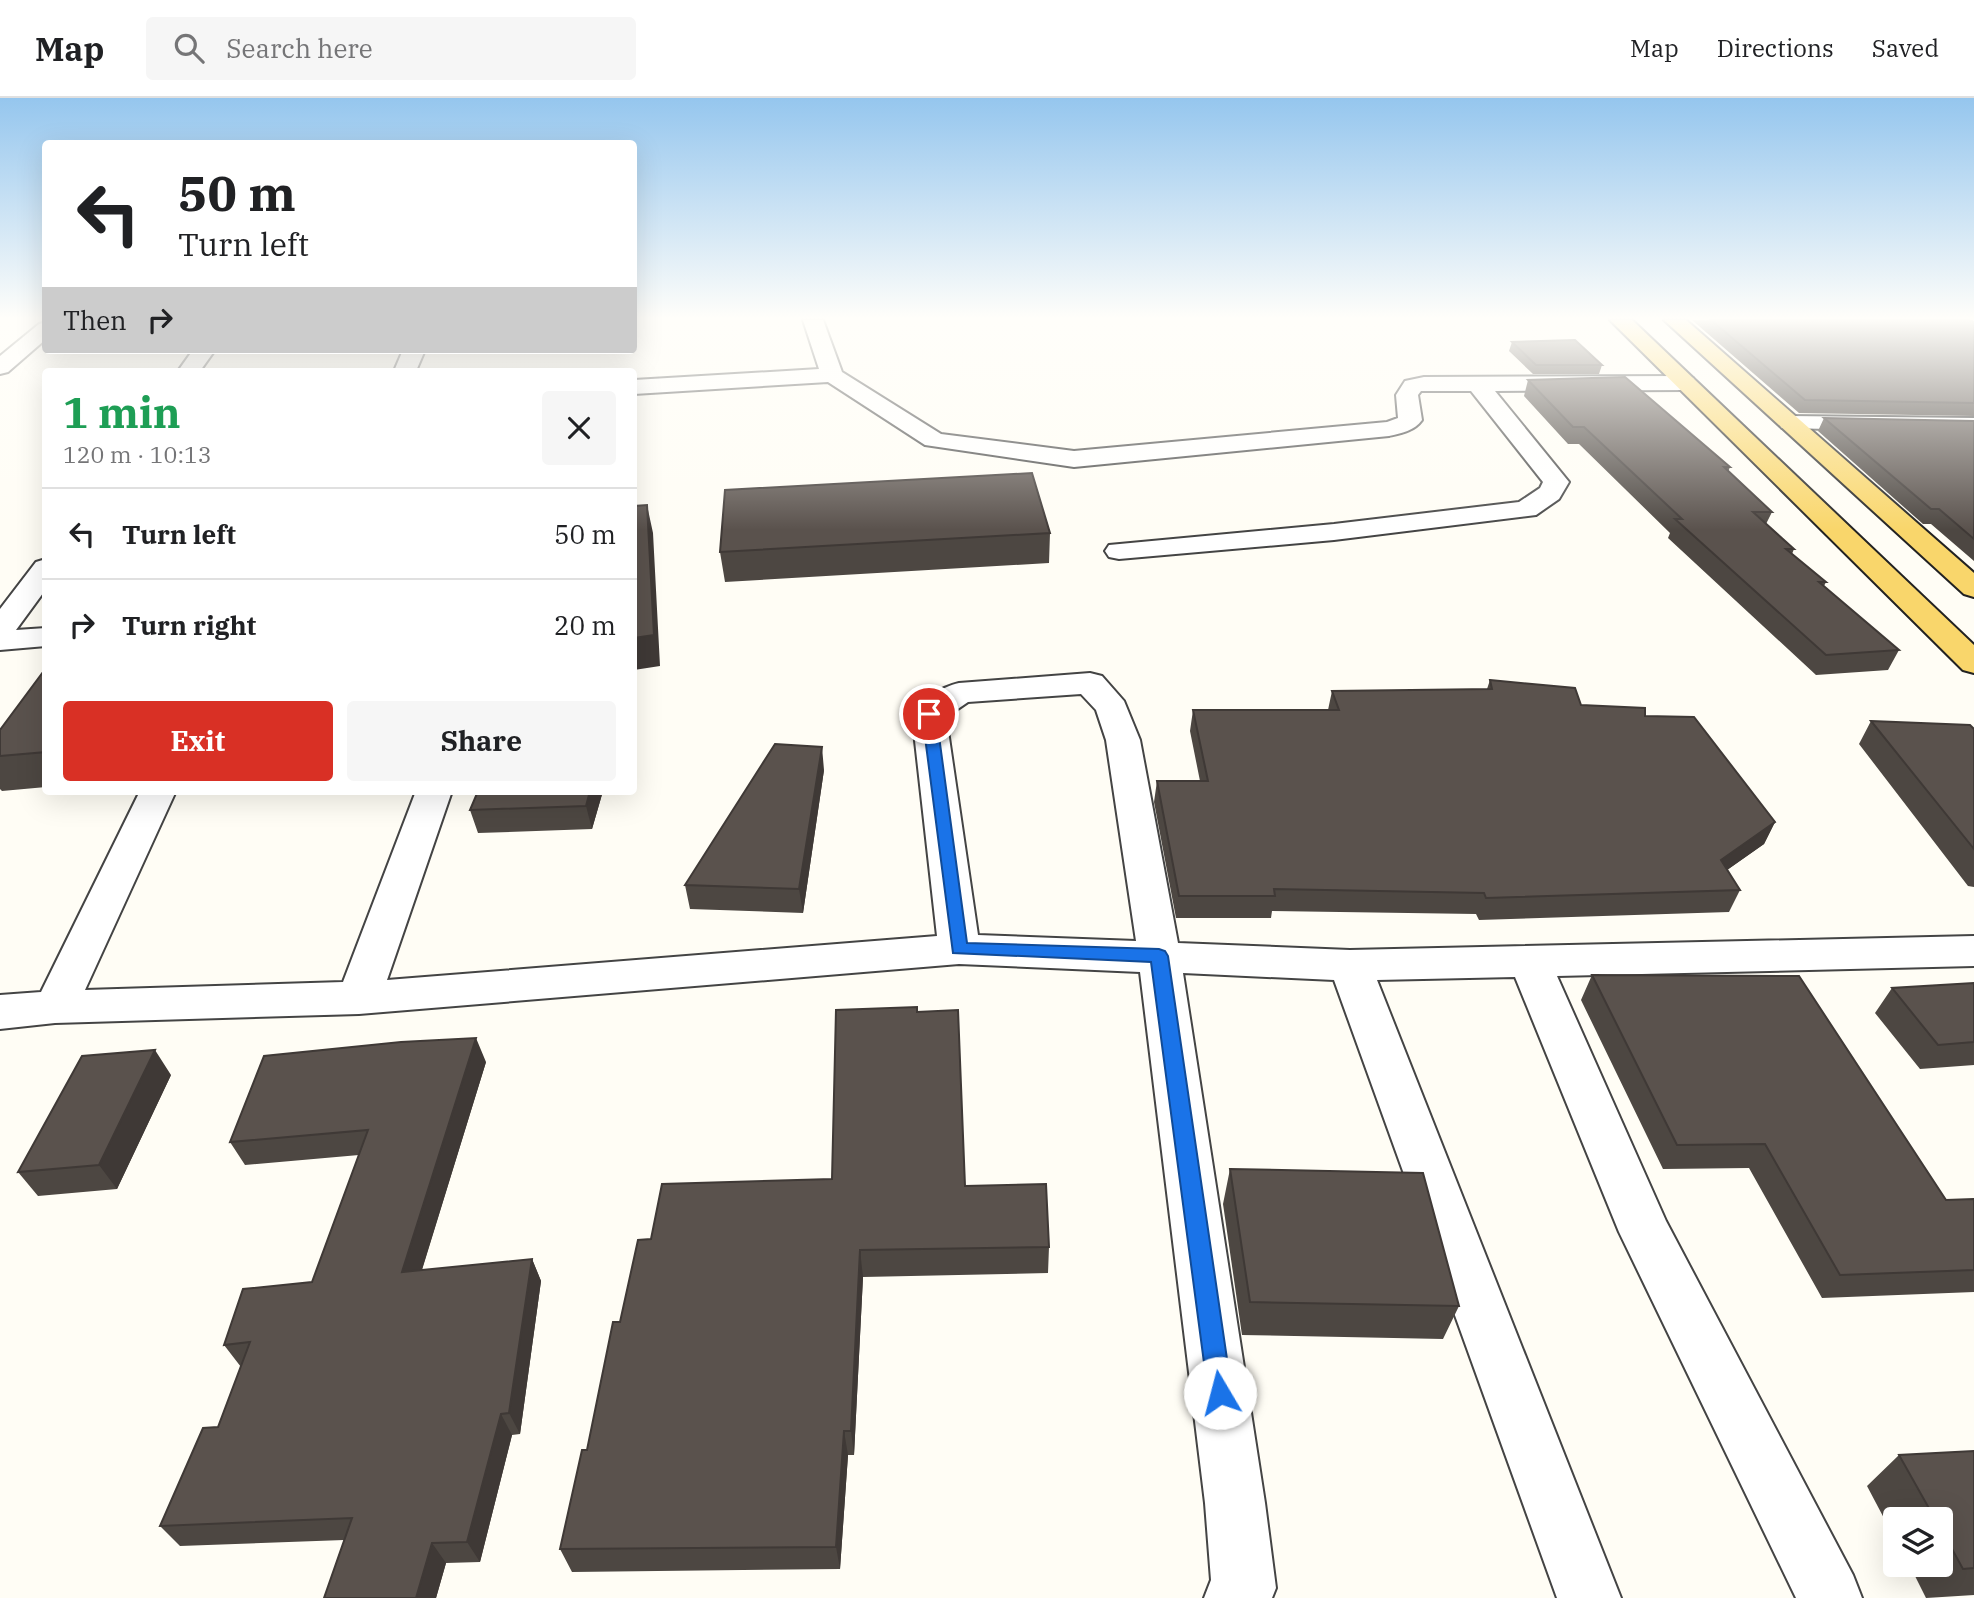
<!DOCTYPE html>
<meta charset="utf-8">
<style>
:root{--surface:#fff;--page:#f6f6f6;--text:#202124;--muted:#757577;--line:#e0e0e0;--accent:#d93025}
body{margin:0;font-family:"IBM Plex Serif",serif;background:var(--page);color:var(--text);height:100vh;display:flex;flex-direction:column;font-size:26px;white-space:nowrap}
*{box-sizing:border-box;margin:0}
p{font-size:23px;color:var(--muted)}
.icon{flex:none;width:38px;height:38px;fill:none;stroke:currentColor;stroke-width:2;stroke-linecap:round;stroke-linejoin:round}
.map{position:relative;flex:1;overflow:hidden}
.panel{position:absolute;left:42px;top:270px;width:595px;height:427px;display:flex;flex-direction:column;background:var(--surface);border-radius:7px;box-shadow:0 7px 28px #0002}
.panel>*{flex:none}
.top-card{position:absolute;left:42px;top:42px;width:595px;height:214px;border-radius:7px;box-shadow:0 7px 28px #0002;background:#fff;color:var(--text);overflow:hidden}
.buttons{position:absolute;left:1883px;top:1409px;display:grid;gap:14px}
.buttons a{display:grid;place-items:center;width:70px;height:70px;border-radius:7px;background:var(--surface);box-shadow:0 7px 28px #0002;font-size:35px}
.pin{position:absolute;display:grid;place-items:center;width:60px;height:60px;color:#fff;margin:-30px;border:4px solid #fff;border-radius:50%;box-shadow:0 2px 7px #0007}
.me{position:absolute;width:77px;margin:-38px;rotate:352deg;stroke-linejoin:round;filter:drop-shadow(0 0 5px #0008)}
.turn{display:flex;align-items:center;gap:24px;height:147px;padding:0 21px;font-size:32px}
.turn .icon{width:91px;height:91px;stroke-width:2.5}
.turn b{display:block;font-size:49px;line-height:60px}
.then{display:flex;align-items:center;height:66px;padding:0 21px;background:#0003;gap:14px;font-size:26px}
.round{display:grid;place-items:center;flex:none;width:74px;height:74px;border-radius:7px;background:var(--page)}
.headline{display:flex;align-items:center;justify-content:space-between;height:119px;padding:0 21px}
h1{font-size:42px;font-weight:700;line-height:52px;color:#1e9e55}
.cta{display:flex;gap:14px;margin-top:auto;padding:14px 21px}
.cta a{flex:1;height:80px;border-radius:7px;background:var(--accent);color:#fff;font-size:28px;font-weight:700;line-height:80px;text-align:center}
.cta a+a{background:var(--page);color:var(--text)}
ul{padding:0;list-style:none}
li{display:flex;align-items:center;gap:21px;height:91px;padding:0 21px;border-top:2px solid var(--line)}
li div{flex:1}
li b{display:block;font-size:26px}
li em{font-style:normal}
header{display:flex;align-items:center;gap:42px;box-sizing:border-box;height:98px;padding:0 35px;background:var(--surface);border-bottom:2px solid var(--line)}
header strong{font-size:33px}
nav{display:flex;gap:38px;margin-inline-start:auto;font-size:24px}
.search{width:490px;height:63px;background:var(--page);display:flex;align-items:center;gap:18px;box-sizing:border-box;padding:0 24px;border-radius:7px;color:var(--muted);font-size:26px}
.map>svg:first-child{display:block}
.lines{fill:none;stroke-linecap:round;stroke-linejoin:round}
.minor-casing{stroke:#444;stroke-width:4}
.major-casing{stroke:#222;stroke-width:4}
.minor{fill:#fff;fill-rule:evenodd}
.major{fill:#f9d66b;fill-rule:evenodd}
.wall{fill:#4d4742}
.shaded-wall{fill:#3f3936}
.building{fill:#5a524d;stroke:#3f3936;stroke-width:2}
.route{fill:#1a73e8;stroke:#114b97;stroke-width:2}
</style>
<header>
<strong>Map</strong>
<div class="search"><svg class="icon" aria-label="search" viewBox="0 0 24 24"><circle cx="10" cy="10" r="6"/><path d="M15 15l6 6"/></svg>Search here</div>
<nav><a>Map</a><a>Directions</a><a>Saved</a></nav>
</header>
<div class="map">
<svg width="1974" height="1500" viewBox="0 0 1974 1500">
<rect width="100%" height="100%" fill="#fffdf5"/>
<g class="lines">
<!-- minor casing -->
<g class="minor-casing">
<path id="minor" d="M 803,222 L 823,222 L 842,274 L 941,336 L 1074,353 L 1387,324 L 1398,320 L 1396,297 L 1405,283 L 1424,279 L 1685,278 L 1693,280 L 1696,285 L 1693,290 L 1685,292 L 1495,293 L 1569,384 L 1559,401 L 1536,417 L 1334,442 L 1119,461 L 1109,459 L 1105,453 L 1109,447 L 1334,426 L 1519,404 L 1540,390 L 1543,384 L 1471,293 L 1421,293 L 1418,297 L 1422,322 C 1414,333 1402,335 1389,338 L 1074,369 L 925,347 L 828,284 L 634,296 L 634,282 L 819,271 Z
M 46,224 L 46,241 L 8,274 L 0,276 L 0,258 L 39,226 Z
M 193,252 L 215,252 L 200,273 L 178,273 Z
M 403,252 L 425,252 L 416,273 L 394,273 Z
M 1790,318 L 1974,320 L 1974,334 L 1782,330 L 1778,325 L 1782,320 Z
M 46,461 L 46,491 L 16,532 L 46,530 L 46,548 L 0,552 L 0,511 L 36,464 Z
M 1090,575 L 1102,578 L 1124,603 L 1140,642 L 1178,845 L 1350,852 L 1974,838 L 1974,868 L 1557,878 L 1666,1123 L 1853,1477 L 1862,1500 L 1796,1500 L 1619,1134 L 1515,879 L 1377,882 L 1621,1500 L 1557,1500 L 1334,882 L 1183,875 L 1265,1405 L 1276,1490 L 1272,1500 L 1204,1500 L 1211,1482 L 1205,1405 L 1140,874 L 959,866 L 359,916 L 55,925 L 0,931 L 0,897 L 41,894 L 140,693 L 176,693 L 85,892 L 343,884 L 416,693 L 452,693 L 387,882 L 937,838 L 912,616 C 922,601 942,589 959,585 ZM 1081,596 L 1096,612 L 1106,642 L 1136,843 L 978,837 L 946,619 L 968,604 Z"/>
</g>
<!-- major casing -->
<g class="major-casing">
<path id="major" d="M 1610,222 L 1632,222 L 1974,547 L 1974,575 L 1963,572 Z
M 1664,222 L 1686,222 L 1974,475 L 1974,499 L 1964,496 Z"/>
</g>
<!-- minor -->
<use href="#minor" class="minor"/>
<!-- major -->
<use href="#major" class="major"/>
</g>
<!-- wall -->
<path class="wall" d="M 1692,222 L 1969,222 L 1974,224 L 1974,318 L 1799,315 Z
M 1512,244 L 1602,267 L 1599,276 L 1533,276 L 1509,253 Z
M 1528,282 L 1730,369 L 1728,374 L 1772,414 L 1766,426 L 1794,451 L 1792,456 L 1826,484 L 1824,488 L 1899,552 L 1888,572 L 1816,577 L 1668,440 L 1670,435 L 1579,346 L 1568,346 L 1524,298 Z
M 1824,320 L 1974,323 L 1974,463 L 1931,426 L 1923,426 L 1818,333 Z
M 1050,435 L 1049,465 L 725,484 L 720,454 Z
M 46,570 L 46,689 L 2,693 L 0,691 L 0,632 Z
M 1490,582 L 1581,607 L 1645,618 L 1775,724 L 1764,746 L 1727,772 L 1740,792 L 1729,814 L 1479,822 L 1476,816 L 1272,813 L 1271,820 L 1176,820 L 1154,704 L 1157,683 L 1200,683 L 1190,633 L 1193,612 L 1328,612 L 1332,593 L 1487,591 Z
M 1871,623 L 1974,631 L 1974,789 L 1968,788 L 1859,646 Z
M 824,672 L 803,815 L 690,811 L 685,787 Z
M 603,693 L 592,731 L 478,735 L 470,712 Z
M 1592,877 L 1946,1102 L 1974,1101 L 1974,1194 L 1822,1200 L 1749,1070 L 1663,1071 L 1581,902 Z
M 1974,885 L 1974,967 L 1920,971 L 1875,915 L 1892,890 Z
M 917,914 L 965,1088 L 1049,1149 L 1048,1175 L 863,1179 L 854,1357 L 848,1357 L 840,1471 L 572,1474 L 560,1451 L 587,1352 L 620,1224 L 832,1081 Z
M 486,964 L 422,1172 L 532,1161 L 541,1183 L 520,1336 L 512,1337 L 480,1464 L 446,1465 L 436,1500 L 324,1500 L 344,1442 L 180,1448 L 160,1428 L 218,1329 L 241,1269 L 224,1247 L 312,1184 L 359,1057 L 245,1067 L 230,1044 Z
M 171,977 L 117,1091 L 38,1098 L 18,1074 Z
M 1230,1071 L 1459,1208 L 1443,1241 L 1242,1237 L 1223,1106 Z
M 1974,1353 L 1974,1497 L 1926,1500 L 1909,1466 L 1941,1466 L 1941,1421 L 1895,1421 L 1895,1441 L 1867,1388 L 1899,1357 Z"/>
<!-- shaded-wall -->
<path class="shaded-wall" d="M 647,407 L 653,435 L 660,568 L 634,572 L 634,540 Z
M 822,649 L 824,672 L 803,815 L 799,791 Z
M 590,693 L 603,693 L 592,731 L 586,708 Z
M 1775,724 L 1764,746 L 1710,784 L 1721,762 Z
M 476,940 L 486,964 L 414,1197 L 402,1174 Z
M 155,952 L 171,977 L 117,1091 L 99,1067 Z
M 860,1152 L 863,1179 L 854,1357 L 851,1333 Z
M 532,1161 L 541,1183 L 520,1336 L 509,1315 Z
M 501,1316 L 512,1337 L 480,1464 L 467,1444 Z
M 844,1333 L 848,1357 L 840,1471 L 836,1449 Z
M 432,1445 L 446,1465 L 436,1500 L 416,1500 Z"/>
<!-- building -->
<path class="building" d="M 1711,222 L 1969,222 L 1974,224 L 1974,305 L 1805,302 Z
M 1575,242 L 1602,267 L 1536,267 L 1512,244 Z
M 1625,279 L 1730,369 L 1724,369 L 1772,414 L 1753,414 L 1794,451 L 1786,451 L 1826,484 L 1819,484 L 1899,552 L 1826,557 L 1675,421 L 1682,421 L 1584,329 L 1573,329 L 1528,282 Z
M 1824,320 L 1974,323 L 1974,441 L 1939,411 L 1931,411 Z
M 1032,375 L 1050,435 L 720,454 L 725,392 Z
M 647,407 L 654,537 L 634,540 L 634,408 Z
M 46,570 L 46,654 L 0,658 L 0,632 Z
M 1490,582 L 1575,590 L 1581,607 L 1645,610 L 1645,618 L 1694,619 L 1775,724 L 1721,762 L 1740,792 L 1486,800 L 1484,795 L 1274,791 L 1275,798 L 1179,798 L 1157,683 L 1208,683 L 1193,612 L 1339,612 L 1332,593 L 1492,591 Z
M 1871,623 L 1970,627 L 1974,631 L 1974,751 Z
M 775,646 L 822,649 L 799,791 L 685,787 Z
M 478,693 L 590,693 L 586,708 L 470,712 Z
M 1592,877 L 1799,878 L 1946,1102 L 1974,1101 L 1974,1172 L 1840,1177 L 1765,1046 L 1677,1047 Z
M 1974,885 L 1974,944 L 1938,947 L 1892,890 Z
M 917,909 L 917,914 L 958,912 L 965,1088 L 1046,1086 L 1049,1149 L 860,1152 L 851,1333 L 844,1333 L 836,1449 L 560,1451 L 582,1352 L 587,1352 L 613,1224 L 620,1224 L 638,1142 L 651,1141 L 662,1086 L 832,1081 L 836,912 Z
M 476,940 L 402,1174 L 532,1161 L 509,1315 L 501,1316 L 467,1444 L 432,1445 L 416,1500 L 324,1500 L 352,1420 L 160,1428 L 203,1330 L 218,1329 L 250,1244 L 224,1247 L 243,1191 L 312,1184 L 368,1032 L 230,1044 L 264,958 L 401,944 Z
M 155,952 L 99,1067 L 18,1074 L 82,958 Z
M 1230,1071 L 1423,1075 L 1459,1208 L 1250,1204 Z
M 1974,1353 L 1974,1470 L 1963,1471 L 1941,1431 L 1941,1421 L 1935,1421 L 1899,1357 Z"/>
<!-- sky -->
<linearGradient id="sky" x2="0" y2="1"><stop stop-color="#95c6ee"/><stop offset="0.51" stop-color="#fffefa"/><stop offset="1" stop-color="#fffefa" stop-opacity="0"/></linearGradient>
<rect width="1974" height="432" fill="url(#sky)"/>
<!-- route -->
<path class="route" d="M 929,611 L 936,616 L 967,845 L 1159,851 L 1165,853 L 1168,858 L 1232,1295 L 1228,1303 L 1220,1307 L 1212,1303 L 1208,1295 L 1151,864 L 953,855 L 922,616 Z"/>
</svg>
<div class="buttons">
<a><svg class="icon" aria-label="layers" viewBox="0 0 24 24"><path d="M12 4l9 5-9 5-9-5zM3 14l9 5 9-5"/></svg></a>
</div>
<div class="pin" style="left:929px;top:616px;background:#d93025"><svg class="icon" aria-label="arrive" viewBox="0 0 24 24"><path d="M6 21V4h12l-3 4 3 4H6"/></svg></div>
<svg class="me" style="left:1220px;top:1295px" viewBox="-20 -20 40 40"><circle r="19" fill="#fff"/><path d="M0-13L10 11 0 6-10 11z" fill="#1a73e8"/></svg>
<div class="top-card">
<div class="turn"><svg class="icon" aria-label="left" viewBox="0 0 24 24"><path d="M17 20v-9H6M10 6l-5 5 5 5"/></svg><div><b>50 m</b>Turn left</div></div>
<div class="then">Then<svg class="icon" aria-label="right" viewBox="0 0 24 24"><path d="M7 20v-9h11M14 6l5 5-5 5"/></svg></div>
</div>
<section class="panel">
<div class="headline"><div><h1>1 min</h1><p>120 m · 10:13</p></div><a class="round"><svg class="icon" aria-label="close" viewBox="0 0 24 24"><path d="M6 6l12 12M18 6L6 18"/></svg></a></div>
<ul>
<li><svg class="icon" aria-label="left" viewBox="0 0 24 24"><path d="M17 20v-9H6M10 6l-5 5 5 5"/></svg><div><b>Turn left</b></div><em>50 m</em></li>
<li><svg class="icon" aria-label="right" viewBox="0 0 24 24"><path d="M7 20v-9h11M14 6l5 5-5 5"/></svg><div><b>Turn right</b></div><em>20 m</em></li>
</ul>
<div class="cta"><a>Exit</a><a>Share</a></div>
</section>
</div>
